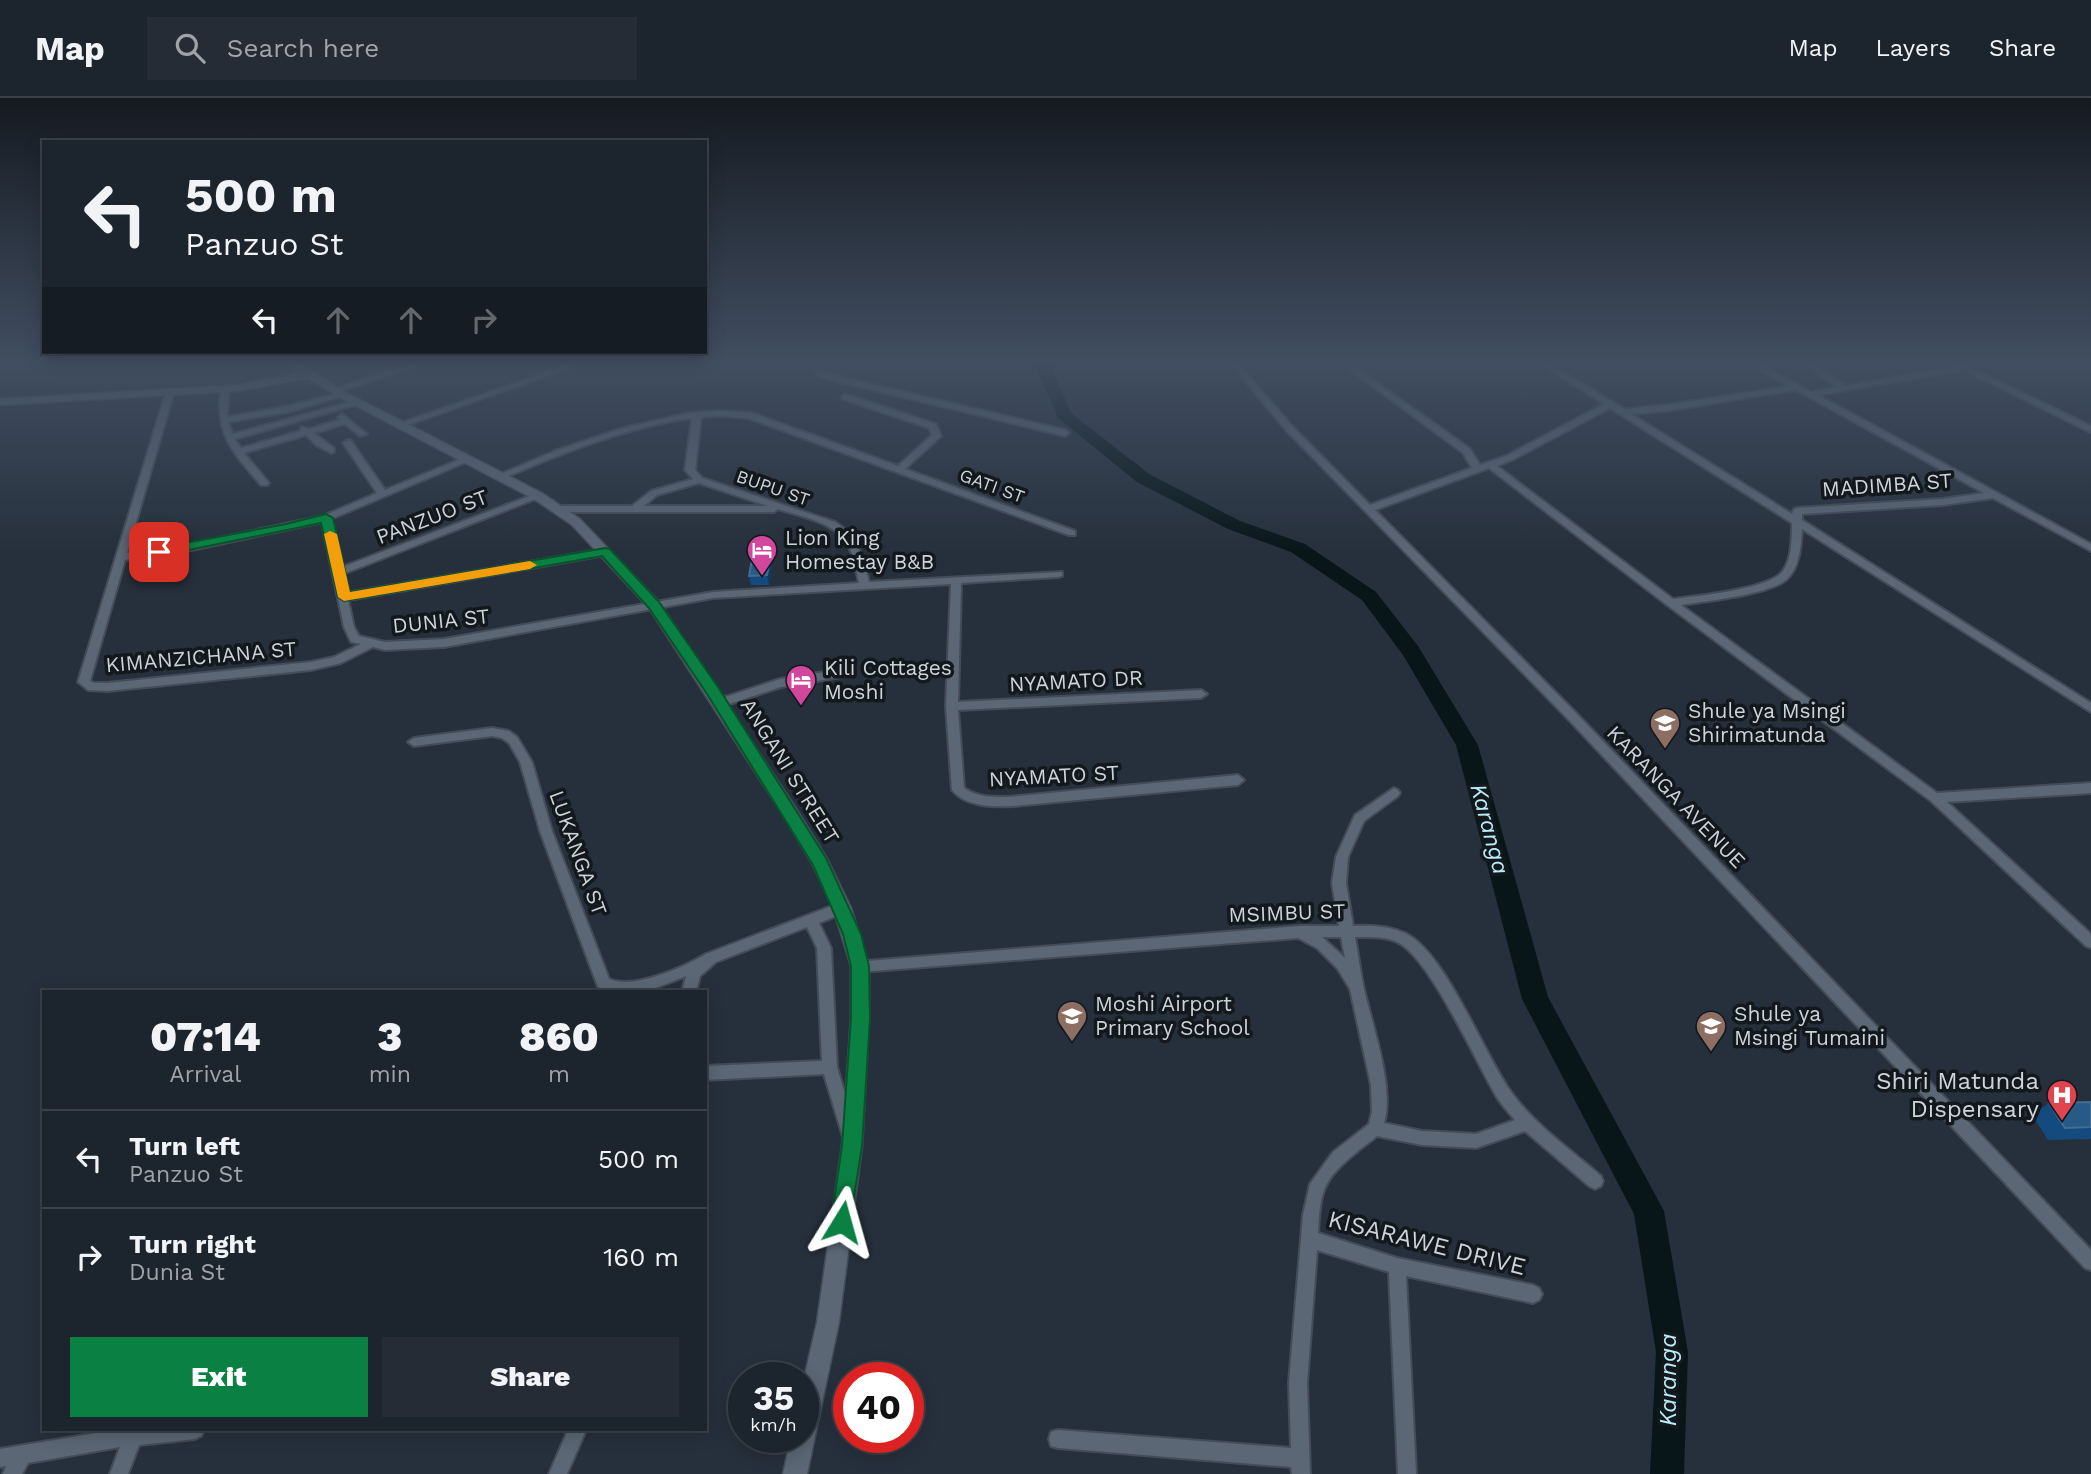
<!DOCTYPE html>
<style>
:root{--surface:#1c242d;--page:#252c35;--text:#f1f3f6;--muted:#a0a4aa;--line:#3a4149;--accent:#0b8043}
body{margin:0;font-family:"Work Sans",sans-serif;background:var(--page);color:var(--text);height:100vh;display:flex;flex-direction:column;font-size:26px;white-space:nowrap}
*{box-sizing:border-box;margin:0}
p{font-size:23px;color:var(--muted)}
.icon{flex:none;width:38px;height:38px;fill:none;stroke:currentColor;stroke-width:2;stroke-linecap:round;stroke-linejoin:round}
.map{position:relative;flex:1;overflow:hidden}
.details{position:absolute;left:42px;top:892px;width:665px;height:441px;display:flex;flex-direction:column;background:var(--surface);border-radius:0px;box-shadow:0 4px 18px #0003,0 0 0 2px var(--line)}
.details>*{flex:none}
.top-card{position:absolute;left:42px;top:42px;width:665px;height:214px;border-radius:0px;box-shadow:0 4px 18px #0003,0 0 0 2px var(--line);background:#1c242d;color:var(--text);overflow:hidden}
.speed{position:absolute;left:728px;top:1264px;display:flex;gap:14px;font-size:35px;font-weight:700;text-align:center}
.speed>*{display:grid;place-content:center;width:91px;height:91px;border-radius:50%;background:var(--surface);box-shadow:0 4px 18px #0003,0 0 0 2px var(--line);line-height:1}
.speed small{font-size:18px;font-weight:400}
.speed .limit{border:10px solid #d22;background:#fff;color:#111}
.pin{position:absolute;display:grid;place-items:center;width:60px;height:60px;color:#fff;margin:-30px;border-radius:14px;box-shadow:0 4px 10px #0006}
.me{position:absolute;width:77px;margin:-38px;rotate:8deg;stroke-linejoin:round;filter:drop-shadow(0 0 5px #0008)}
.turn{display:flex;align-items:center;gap:24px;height:147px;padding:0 28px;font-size:32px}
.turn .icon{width:91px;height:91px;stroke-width:2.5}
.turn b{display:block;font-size:49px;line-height:60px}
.lanes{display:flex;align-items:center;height:66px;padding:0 28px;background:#0003;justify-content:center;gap:35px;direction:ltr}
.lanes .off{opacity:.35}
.eta{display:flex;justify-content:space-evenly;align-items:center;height:119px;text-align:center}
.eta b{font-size:42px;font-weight:800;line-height:49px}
.action{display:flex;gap:14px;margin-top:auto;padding:14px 28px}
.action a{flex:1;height:80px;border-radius:0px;background:var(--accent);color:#fff;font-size:28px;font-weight:800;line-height:80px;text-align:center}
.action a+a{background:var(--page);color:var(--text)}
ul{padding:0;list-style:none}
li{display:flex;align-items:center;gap:21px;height:98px;padding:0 28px;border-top:2px solid var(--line)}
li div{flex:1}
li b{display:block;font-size:26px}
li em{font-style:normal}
header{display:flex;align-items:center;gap:42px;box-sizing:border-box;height:98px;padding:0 35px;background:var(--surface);border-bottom:2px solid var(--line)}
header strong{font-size:33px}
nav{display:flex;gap:38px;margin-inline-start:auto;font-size:24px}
.search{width:490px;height:63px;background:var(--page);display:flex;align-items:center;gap:18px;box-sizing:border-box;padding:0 24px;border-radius:0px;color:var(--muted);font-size:26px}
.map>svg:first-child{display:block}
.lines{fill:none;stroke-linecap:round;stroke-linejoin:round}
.river{fill:#08161a;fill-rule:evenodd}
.minor-casing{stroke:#444c57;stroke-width:4}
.tertiary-casing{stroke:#444c57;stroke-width:3}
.minor{fill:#5b6775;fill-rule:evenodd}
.tertiary{fill:#5b6775;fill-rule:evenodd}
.wall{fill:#144b7e}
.shaded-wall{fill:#133a5f}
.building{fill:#285a88;stroke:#426d95;stroke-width:2}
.route{fill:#0b8043;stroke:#07532c;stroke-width:2}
.slow{fill:#f59e0b}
.labels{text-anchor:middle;stroke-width:7;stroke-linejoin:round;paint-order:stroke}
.far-street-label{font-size:18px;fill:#cdd3db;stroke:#13181d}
.street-label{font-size:21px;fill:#cdd3db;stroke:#13181d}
.poi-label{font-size:21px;fill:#cdd3db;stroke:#13181d;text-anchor:start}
.water-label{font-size:23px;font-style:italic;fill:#bbedfc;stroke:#13181d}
.near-poi-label{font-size:24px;fill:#cdd3db;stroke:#13181d;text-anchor:end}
.near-street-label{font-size:24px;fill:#cdd3db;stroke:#13181d}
</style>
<header>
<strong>Map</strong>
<div class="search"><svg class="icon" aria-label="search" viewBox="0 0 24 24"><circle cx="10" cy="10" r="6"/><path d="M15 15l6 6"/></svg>Search here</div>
<nav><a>Map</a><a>Layers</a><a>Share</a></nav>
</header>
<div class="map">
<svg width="2091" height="1376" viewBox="0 0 2091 1376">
<rect width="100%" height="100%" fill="#26303c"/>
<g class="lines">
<!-- river -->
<path class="river" d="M 1033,263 L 1049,263 L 1071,315 L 1149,376 L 1240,423 L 1305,446 L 1376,494 L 1418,548 L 1478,647 L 1548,899 L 1664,1113 L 1688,1254 L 1684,1376 L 1650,1376 L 1656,1254 L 1634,1116 L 1522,901 L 1456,647 L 1403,557 L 1362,502 L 1291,454 L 1228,431 L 1137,384 L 1058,320 Z"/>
<!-- minor casing -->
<g class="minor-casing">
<path id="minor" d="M 421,263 L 433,263 L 337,294 L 330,292 Z
M 578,263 L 589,263 L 402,329 L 395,327 Z
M 808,263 L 816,263 L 822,273 L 837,278 L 1065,332 L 1069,335 L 1065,338 L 831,282 L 816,277 Z
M 1228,263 L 1236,263 L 1292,328 L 1370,407 L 1472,370 L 1463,355 L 1338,263 L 1347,263 L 1470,351 L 1480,367 L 1506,358 L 1604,306 L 1536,263 L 1545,263 L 1624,311 L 1666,307 L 1788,288 L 1745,263 L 1755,263 L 1811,294 L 1837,289 L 1800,263 L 1809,263 L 1846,288 L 1957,268 L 1955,266 L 1959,264 L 2091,328 L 2091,334 L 2088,333 L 1964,272 L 1818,297 L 2091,446 L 2091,453 L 1993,400 L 1943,407 L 1802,416 L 1802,422 L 2091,605 L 2091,614 L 1802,431 C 1801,447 1800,470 1786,482 C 1767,497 1706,503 1681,507 L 1937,695 L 2091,685 L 2091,695 L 1947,704 L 2091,836 L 2091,850 L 2086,848 L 1931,703 L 1667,507 L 1489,370 L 1375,412 L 1575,614 L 2091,1152 L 2091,1172 L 2085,1170 L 1567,620 L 1286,332 ZM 1796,292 L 1984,395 L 1943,401 L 1797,410 L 1794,411 L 1792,416 L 1631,316 L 1666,313 ZM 1610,310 L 1792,425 C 1792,440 1792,460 1783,473 C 1770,491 1696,498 1673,501 L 1497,368 L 1512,362 Z
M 225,288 L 229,291 L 227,319 L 288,308 L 343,294 L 347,297 L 288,314 L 228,324 L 233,336 L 358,302 L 362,305 L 235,341 L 241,350 L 301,333 L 301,329 L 309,331 L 340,322 L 338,319 L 342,316 L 367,336 L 360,338 L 345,326 L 314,335 L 334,350 L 334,354 L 331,355 L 316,347 L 306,337 L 244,355 L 269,385 L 267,387 L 261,387 C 232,354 215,336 221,291 Z
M 170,291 L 174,294 L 127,455 L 177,449 L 323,418 L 377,395 L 343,345 L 348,342 L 351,343 L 385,392 L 463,360 L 469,360 L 471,362 L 331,421 L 342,469 L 535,396 L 538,395 L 543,398 L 343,476 L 347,495 L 605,451 L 610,454 L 605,457 L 348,502 L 354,529 L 359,538 L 385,544 L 444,541 L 713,494 L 859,485 C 856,472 854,458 848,447 C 835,424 802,419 778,411 L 774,414 L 559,414 L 554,411 L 559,408 L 632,408 L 651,393 L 693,381 L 685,372 L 692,320 C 627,329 565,354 504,380 L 501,381 L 496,378 L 555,353 L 620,331 L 689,315 L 720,313 L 752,315 L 898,368 L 932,337 L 929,330 L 842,301 L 841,299 L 845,296 L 936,326 L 941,338 L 905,371 L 1075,433 L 1075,437 L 1069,437 L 748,320 L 720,318 L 701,319 L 695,372 L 702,380 L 835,424 C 858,439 863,459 869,484 L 1062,474 L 1062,478 L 1058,479 L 961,485 L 958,604 L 1201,592 L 1207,596 L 1201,600 L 958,612 L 964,690 C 977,699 991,699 1007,699 L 1238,677 L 1244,682 L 1238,687 L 1014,708 C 993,709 966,709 952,692 L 946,608 L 951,486 L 713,500 L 444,549 L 385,552 L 373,549 L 341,565 L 311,572 L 107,593 L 88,592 L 78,584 L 166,294 ZM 699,385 L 768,408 L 644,408 L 657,397 ZM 322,424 L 344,529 L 351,544 L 361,546 L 334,559 L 311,564 L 107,585 L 94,585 L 90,583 L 125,462 L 177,455 Z
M 837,572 L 841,573 L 843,576 L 841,579 L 781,589 L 720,609 L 714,605 L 716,602 L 780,581 Z
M 492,630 L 509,633 L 517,639 L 532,664 L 552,733 L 609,881 C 634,892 684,869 706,856 L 837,806 L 842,805 L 847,806 L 849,810 L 847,814 L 819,825 L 831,850 L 837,969 L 856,1034 L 853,1039 L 848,1041 L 843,1039 L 824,976 L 705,982 L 705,968 L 822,963 L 817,850 L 807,829 L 716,864 L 700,878 L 696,894 L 682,894 L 686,878 C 658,890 628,902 598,889 L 540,733 L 520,664 L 509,645 L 502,640 L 492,638 L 414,648 L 408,644 L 414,640 Z
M 1394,690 L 1398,692 L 1400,695 L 1398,698 L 1364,723 L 1348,759 L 1346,785 L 1353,828 C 1370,827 1389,828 1405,835 C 1446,855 1483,955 1511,994 C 1535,1027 1570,1051 1601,1078 L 1603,1083 L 1601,1088 L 1595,1091 L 1589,1088 L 1525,1033 L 1476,1050 L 1422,1047 L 1377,1038 C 1360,1052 1334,1069 1325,1090 C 1319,1104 1319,1121 1318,1135 L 1397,1160 L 1533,1187 L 1539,1190 L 1542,1196 L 1539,1202 L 1533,1205 L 1406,1178 L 1416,1376 L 1398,1376 L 1389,1174 L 1317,1152 L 1307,1285 L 1310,1376 L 1292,1376 L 1291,1369 L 1058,1350 L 1051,1348 L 1049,1341 L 1051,1334 L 1058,1332 L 1291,1350 L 1289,1285 L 1303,1117 L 1310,1086 L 1333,1054 L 1369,1026 L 1372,1014 L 1371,987 L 1350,891 L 1337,870 L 1317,850 L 1298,840 L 860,874 L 855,872 L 853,868 L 855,864 L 1300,828 L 1339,828 L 1332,785 L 1336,759 L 1355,717 ZM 1322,839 L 1341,839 L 1345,860 ZM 1355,839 C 1369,839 1384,838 1397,844 C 1430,859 1477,967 1498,1001 C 1503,1008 1509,1015 1515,1022 L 1476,1036 L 1422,1033 L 1384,1025 C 1395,989 1371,924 1363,887 C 1360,872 1358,855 1355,839 Z
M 115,1332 L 204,1332 L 201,1338 L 195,1341 L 139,1347 L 128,1376 L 110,1376 L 120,1349 L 28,1365 L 22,1376 L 3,1376 L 6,1368 L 0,1369 L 0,1351 Z
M 568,1332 L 586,1332 L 567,1376 L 549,1376 Z"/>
</g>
<!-- tertiary casing -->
<g class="tertiary-casing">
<path id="tertiary" d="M 282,263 L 294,263 L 347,295 L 542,395 L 580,421 L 659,504 L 795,709 L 826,759 L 851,810 L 869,868 L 869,920 L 862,1048 L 839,1224 L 807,1376 L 783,1376 L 791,1339 L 803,1339 L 803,1285 L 817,1224 L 842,1048 L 851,920 L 851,868 L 833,810 L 813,767 L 783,717 L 649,510 L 572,427 L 534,401 L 339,299 L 308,280 L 238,293 L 0,307 L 0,301 L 238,287 L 300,275 Z"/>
</g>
<!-- minor -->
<use href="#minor" class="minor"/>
<!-- tertiary -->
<use href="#tertiary" class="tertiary"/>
</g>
<!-- wall -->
<path class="wall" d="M 770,461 L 772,470 L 769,487 L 751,487 L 749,478 Z
M 2091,1004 L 2091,1041 L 2048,1042 L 2032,1017 L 2049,1005 Z"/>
<!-- shaded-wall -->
<path class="shaded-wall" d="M 770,461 L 772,470 L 769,487 L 767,477 Z"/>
<!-- building -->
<path class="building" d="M 752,461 L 770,461 L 767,477 L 749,478 Z
M 2091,1004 L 2091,1029 L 2065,1030 L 2049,1005 Z"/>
<!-- sky -->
<linearGradient id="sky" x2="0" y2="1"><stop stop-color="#151a21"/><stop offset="0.58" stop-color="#414e61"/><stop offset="1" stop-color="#414e61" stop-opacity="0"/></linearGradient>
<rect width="2091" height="455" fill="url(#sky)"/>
<!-- route -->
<path class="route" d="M 326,416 L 333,420 L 350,494 L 605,450 L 610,451 L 659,504 L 718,589 L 826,760 L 861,836 L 869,868 L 870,920 L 862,1048 L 849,1131 L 842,1134 L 834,1131 L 831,1124 L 842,1048 L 851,920 L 851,868 L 843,836 L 813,767 L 707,596 L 649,510 L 602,458 L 344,503 L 338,499 L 321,425 L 159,458 L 152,454 L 159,450 L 286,426 Z"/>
<!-- slow -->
<path class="slow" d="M 330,433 L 337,436 L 350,494 L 530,463 L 537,467 L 530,471 L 344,503 L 338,499 L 324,436 Z"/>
<!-- icons -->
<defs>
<g id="hotel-pin" transform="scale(1.575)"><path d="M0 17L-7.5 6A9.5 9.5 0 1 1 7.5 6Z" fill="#d1479c" stroke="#13181d"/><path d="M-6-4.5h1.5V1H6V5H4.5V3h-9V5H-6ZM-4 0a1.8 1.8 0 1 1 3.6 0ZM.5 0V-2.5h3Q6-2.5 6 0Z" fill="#fff"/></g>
<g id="school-pin" transform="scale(1.575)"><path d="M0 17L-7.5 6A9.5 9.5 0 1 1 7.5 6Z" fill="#8d6e63" stroke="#13181d"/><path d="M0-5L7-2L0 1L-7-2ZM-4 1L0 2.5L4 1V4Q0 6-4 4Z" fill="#fff"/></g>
<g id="hospital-pin" transform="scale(1.575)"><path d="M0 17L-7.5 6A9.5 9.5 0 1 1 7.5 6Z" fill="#e0444e" stroke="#13181d"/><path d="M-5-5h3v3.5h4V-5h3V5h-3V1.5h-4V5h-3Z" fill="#fff"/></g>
</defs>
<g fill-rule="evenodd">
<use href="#hotel-pin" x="762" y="452"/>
<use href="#hotel-pin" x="801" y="582"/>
<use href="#school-pin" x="1665" y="625"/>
<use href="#school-pin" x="1072" y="918"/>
<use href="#school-pin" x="1711" y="928"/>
<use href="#hospital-pin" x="2062" y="997"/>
</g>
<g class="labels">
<!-- far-street labels -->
<g class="far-street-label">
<text transform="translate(992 388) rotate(20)" y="6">GATI ST</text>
<text transform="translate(773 390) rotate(19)" y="6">BUPU ST</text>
</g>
<!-- street labels -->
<g class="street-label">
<text transform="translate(1887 387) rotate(-4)" y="7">MADIMBA ST</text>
<text transform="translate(432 419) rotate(-21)" y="7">PANZUO ST</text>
<text transform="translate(441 523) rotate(-6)" y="7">DUNIA ST</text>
<text transform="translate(201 559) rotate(-5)" y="7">KIMANZICHANA ST</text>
<text transform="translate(1076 583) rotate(-3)" y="7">NYAMATO DR</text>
<text transform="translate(790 673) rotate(58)" y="7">ANGANI STREET</text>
<text transform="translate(1054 678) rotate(-3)" y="7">NYAMATO ST</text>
<text transform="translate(1676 699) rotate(46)" y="7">KARANGA AVENUE</text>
<text transform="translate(578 755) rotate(70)" y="7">LUKANGA ST</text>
<text transform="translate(1287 815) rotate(-2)" y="7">MSIMBU ST</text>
</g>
<!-- poi labels -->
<g class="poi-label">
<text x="785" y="447">Lion King<tspan x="785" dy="24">Homestay B&amp;B</tspan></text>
<text x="824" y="577">Kili Cottages<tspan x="824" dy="24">Moshi</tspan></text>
<text x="1688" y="620">Shule ya Msingi<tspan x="1688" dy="24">Shirimatunda</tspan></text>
<text x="1095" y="913">Moshi Airport<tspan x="1095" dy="24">Primary School</tspan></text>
<text x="1734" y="923">Shule ya<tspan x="1734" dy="24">Msingi Tumaini</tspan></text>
</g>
<!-- water labels -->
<g class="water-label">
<text transform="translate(1490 731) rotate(75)" y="8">Karanga</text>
<text transform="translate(1668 1282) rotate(-90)" y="8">Karanga</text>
</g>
<!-- near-poi labels -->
<g class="near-poi-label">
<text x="2039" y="991">Shiri Matunda<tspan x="2039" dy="28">Dispensary</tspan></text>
</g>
<!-- near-street labels -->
<g class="near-street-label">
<text transform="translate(1427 1145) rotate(14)" y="8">KISARAWE DRIVE</text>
</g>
</g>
</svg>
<div class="speed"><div>35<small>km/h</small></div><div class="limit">40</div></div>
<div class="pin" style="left:159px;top:454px;background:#d93025"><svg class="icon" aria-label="arrive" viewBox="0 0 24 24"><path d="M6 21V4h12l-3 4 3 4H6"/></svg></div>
<svg class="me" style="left:842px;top:1124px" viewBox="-20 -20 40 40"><path d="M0-17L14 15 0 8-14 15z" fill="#0b8043" stroke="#fff" stroke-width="4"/></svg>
<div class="top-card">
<div class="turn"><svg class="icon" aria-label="left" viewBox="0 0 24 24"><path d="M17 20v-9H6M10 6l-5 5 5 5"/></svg><div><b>500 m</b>Panzuo St</div></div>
<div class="lanes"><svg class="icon" aria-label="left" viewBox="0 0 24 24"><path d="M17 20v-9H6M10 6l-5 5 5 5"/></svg><svg class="icon off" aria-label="ahead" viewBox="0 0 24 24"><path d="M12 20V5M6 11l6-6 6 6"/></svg><svg class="icon off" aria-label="ahead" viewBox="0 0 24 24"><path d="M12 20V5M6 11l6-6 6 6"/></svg><svg class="icon off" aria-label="right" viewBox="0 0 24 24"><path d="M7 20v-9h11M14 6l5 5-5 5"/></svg></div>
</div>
<section class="details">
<div class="eta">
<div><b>07:14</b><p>Arrival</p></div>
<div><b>3</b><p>min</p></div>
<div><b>860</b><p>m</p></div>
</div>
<ul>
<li><svg class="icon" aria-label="left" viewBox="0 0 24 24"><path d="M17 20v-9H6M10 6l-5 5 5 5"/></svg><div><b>Turn left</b><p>Panzuo St</p></div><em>500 m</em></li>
<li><svg class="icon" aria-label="right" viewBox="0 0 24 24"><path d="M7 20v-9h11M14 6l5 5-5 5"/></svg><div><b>Turn right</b><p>Dunia St</p></div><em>160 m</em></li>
</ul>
<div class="action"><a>Exit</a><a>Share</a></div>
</section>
</div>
